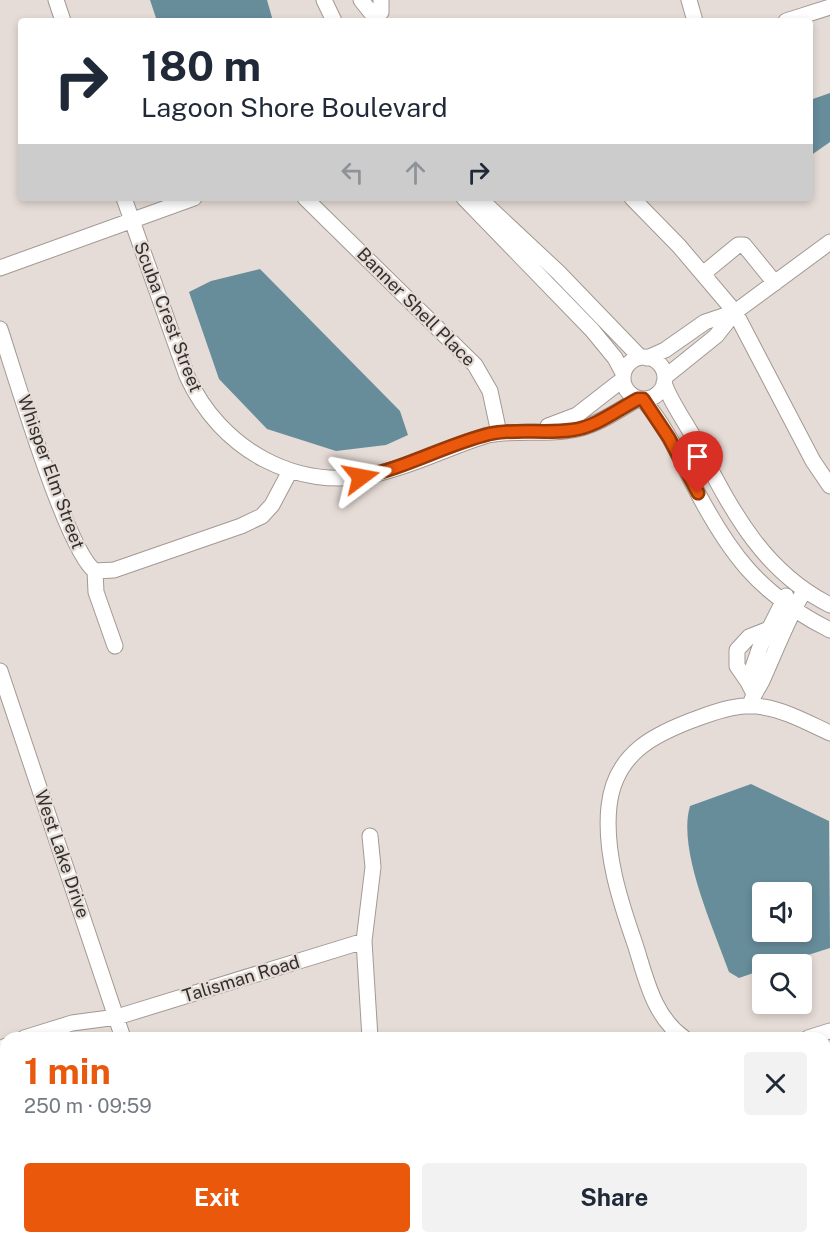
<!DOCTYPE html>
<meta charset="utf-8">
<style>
:root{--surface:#fff;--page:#f2f2f3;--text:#1f2937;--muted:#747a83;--accent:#ea580c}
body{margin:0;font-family:"Public Sans",sans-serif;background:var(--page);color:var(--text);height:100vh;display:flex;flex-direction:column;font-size:22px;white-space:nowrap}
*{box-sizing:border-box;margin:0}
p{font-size:20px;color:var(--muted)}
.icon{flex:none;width:33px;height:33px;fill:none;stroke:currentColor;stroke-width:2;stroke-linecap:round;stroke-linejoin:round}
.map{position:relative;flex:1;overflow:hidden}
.sheet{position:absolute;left:0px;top:1032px;width:831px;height:212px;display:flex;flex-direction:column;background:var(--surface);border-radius:18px 18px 0 0;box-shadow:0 3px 9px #0003}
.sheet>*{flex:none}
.hud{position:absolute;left:18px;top:18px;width:795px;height:183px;border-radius:6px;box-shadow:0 3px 9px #0003;background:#fff;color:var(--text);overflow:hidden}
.controls{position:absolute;left:752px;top:882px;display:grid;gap:12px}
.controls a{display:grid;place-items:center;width:60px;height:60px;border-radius:6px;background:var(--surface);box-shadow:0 3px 9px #0003;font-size:30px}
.pin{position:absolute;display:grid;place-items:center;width:51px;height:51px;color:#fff;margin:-62px -26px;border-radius:50% 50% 50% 0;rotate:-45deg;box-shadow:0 0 6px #0007}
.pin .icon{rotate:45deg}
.me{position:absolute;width:66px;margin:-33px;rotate:77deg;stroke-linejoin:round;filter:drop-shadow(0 0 4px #0008)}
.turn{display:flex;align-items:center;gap:21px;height:126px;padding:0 24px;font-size:27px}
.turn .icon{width:78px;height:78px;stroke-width:2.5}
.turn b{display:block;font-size:42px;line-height:51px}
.lanes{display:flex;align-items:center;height:57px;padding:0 24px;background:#0003;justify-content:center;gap:30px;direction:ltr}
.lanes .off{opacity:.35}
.round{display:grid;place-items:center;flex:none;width:63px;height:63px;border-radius:6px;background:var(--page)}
.head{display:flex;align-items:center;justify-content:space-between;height:102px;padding:0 24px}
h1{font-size:36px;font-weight:700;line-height:45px;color:var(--accent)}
.action{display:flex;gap:12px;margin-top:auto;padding:12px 24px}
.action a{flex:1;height:69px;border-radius:6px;background:var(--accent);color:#fff;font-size:24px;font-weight:700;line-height:69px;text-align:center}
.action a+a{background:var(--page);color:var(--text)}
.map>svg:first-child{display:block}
.water{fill:#678d9b;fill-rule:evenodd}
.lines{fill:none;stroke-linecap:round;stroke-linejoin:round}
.minor-casing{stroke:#a29994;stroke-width:17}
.minor{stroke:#fff;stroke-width:15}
.route-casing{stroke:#983908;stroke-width:15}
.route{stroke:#ea580c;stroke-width:10}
.labels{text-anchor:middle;stroke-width:4.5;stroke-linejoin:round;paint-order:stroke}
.street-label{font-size:18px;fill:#322f2d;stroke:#e6dcd7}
</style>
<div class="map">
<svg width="830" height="1243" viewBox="0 0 830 1243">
<rect width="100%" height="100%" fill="#e6dcd7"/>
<!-- water -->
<path class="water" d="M 150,0 L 267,0 L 273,21 L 157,21 Z
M 830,93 L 830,142 L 810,156 L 810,100 Z
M 260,269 L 400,411 L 408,435 L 386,445 L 336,451 L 267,429 L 219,379 L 189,292 L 211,281 Z
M 751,784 L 829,821 L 830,948 L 780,964 L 762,964 L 762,970 L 739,978 L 729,972 C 714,929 677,850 690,806 ZM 801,892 L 801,932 L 762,932 L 762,892 Z"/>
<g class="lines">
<!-- minor casing -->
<g class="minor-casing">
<path id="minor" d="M 56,0 L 63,21
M 324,0 L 334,21
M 361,0 L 373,15 L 381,12 L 381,0
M 689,0 L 695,21
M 786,21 L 830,7
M 124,198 L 187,376 C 220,449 296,492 375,474 C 414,466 450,446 488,435 C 519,429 550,436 581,428 C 601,423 620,409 638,399
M 305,198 L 475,365 L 490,391 L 499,433
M 464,198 L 592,330 L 615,358 L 623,373
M 479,198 L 558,272 L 640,357
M 632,198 L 679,246 L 735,312 L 813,461 L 830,486
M 0,268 L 194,198
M 704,273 L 738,245 L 744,245 L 775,283
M 0,329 C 14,371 67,552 95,571
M623 378a21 21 0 1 1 42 0a21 21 0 1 1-42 0Z
M 647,358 L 665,350 L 705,322 L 735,312 L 830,242
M 665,377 L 716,336 L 735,312
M 664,383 C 671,403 685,421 695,440 C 730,506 760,570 830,605
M 643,400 C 664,423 678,454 692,482 C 728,552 758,594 830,630
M 548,426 L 577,415 L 622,380
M 95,571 L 114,570 L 241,526 L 262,516 L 272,505 L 290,471
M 95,571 L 96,592 L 115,646
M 0,671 L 123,1038
M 748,682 L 737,666 L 737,650 L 749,637 L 769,629
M 753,692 L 748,682 L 760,647 L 786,596
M 750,706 C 753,693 757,691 762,681 C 776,650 787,620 804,591
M 24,1038 L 72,1023 L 117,1017 L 364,941
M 370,1038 L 364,941 L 373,867 L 370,836
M 684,1038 C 653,1016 646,978 635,944 C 620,901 604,852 609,806 C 615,752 656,733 701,717 C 720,710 742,703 763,707 C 787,711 808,723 830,733
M 808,1038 L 830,1031
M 0,1049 L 6,1046
M 185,1238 L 187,1243
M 618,1238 L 619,1243
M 518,1243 L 520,1238"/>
</g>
<!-- minor -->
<use href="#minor" class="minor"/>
</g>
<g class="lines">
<!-- route casing -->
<g class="route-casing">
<path id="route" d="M 361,477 C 406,468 445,445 489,434 C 516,428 544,434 572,430 C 596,427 617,410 638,399 L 643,399 L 669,438 L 698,493"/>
</g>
<!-- route -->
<use href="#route" class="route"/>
</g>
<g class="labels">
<!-- street labels -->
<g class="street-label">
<text transform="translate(416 307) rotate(45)" y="6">Banner Shell Place</text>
<text transform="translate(168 317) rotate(69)" y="6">Scuba Crest Street</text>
<text transform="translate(51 472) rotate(70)" y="6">Whisper Elm Street</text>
<text transform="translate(62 854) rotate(71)" y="6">West Lake Drive</text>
<text transform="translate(241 979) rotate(-17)" y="6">Talisman Road</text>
</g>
</g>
</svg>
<div class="controls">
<a><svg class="icon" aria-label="sound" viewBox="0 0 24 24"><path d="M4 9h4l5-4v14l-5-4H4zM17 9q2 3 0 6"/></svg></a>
<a><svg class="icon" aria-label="search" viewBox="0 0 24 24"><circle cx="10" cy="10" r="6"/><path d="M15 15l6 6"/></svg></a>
</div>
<div class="pin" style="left:698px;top:493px;background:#d93025"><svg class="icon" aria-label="arrive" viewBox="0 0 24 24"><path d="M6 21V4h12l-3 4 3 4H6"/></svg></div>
<svg class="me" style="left:361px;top:477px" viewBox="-20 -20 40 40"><path d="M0-17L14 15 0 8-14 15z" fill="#ea580c" stroke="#fff" stroke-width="4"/></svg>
<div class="hud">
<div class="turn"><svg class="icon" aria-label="right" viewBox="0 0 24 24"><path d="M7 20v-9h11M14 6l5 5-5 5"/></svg><div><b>180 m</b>Lagoon Shore Boulevard</div></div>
<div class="lanes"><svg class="icon off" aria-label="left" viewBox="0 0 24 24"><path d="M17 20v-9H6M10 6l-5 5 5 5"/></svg><svg class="icon off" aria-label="ahead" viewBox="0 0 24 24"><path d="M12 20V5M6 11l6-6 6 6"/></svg><svg class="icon" aria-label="right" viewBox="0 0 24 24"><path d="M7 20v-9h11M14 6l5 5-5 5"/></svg></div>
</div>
<section class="sheet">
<div class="head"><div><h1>1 min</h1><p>250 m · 09:59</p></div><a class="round"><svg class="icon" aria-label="close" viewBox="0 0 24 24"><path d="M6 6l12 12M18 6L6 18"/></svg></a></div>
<div class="action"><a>Exit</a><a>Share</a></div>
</section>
</div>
